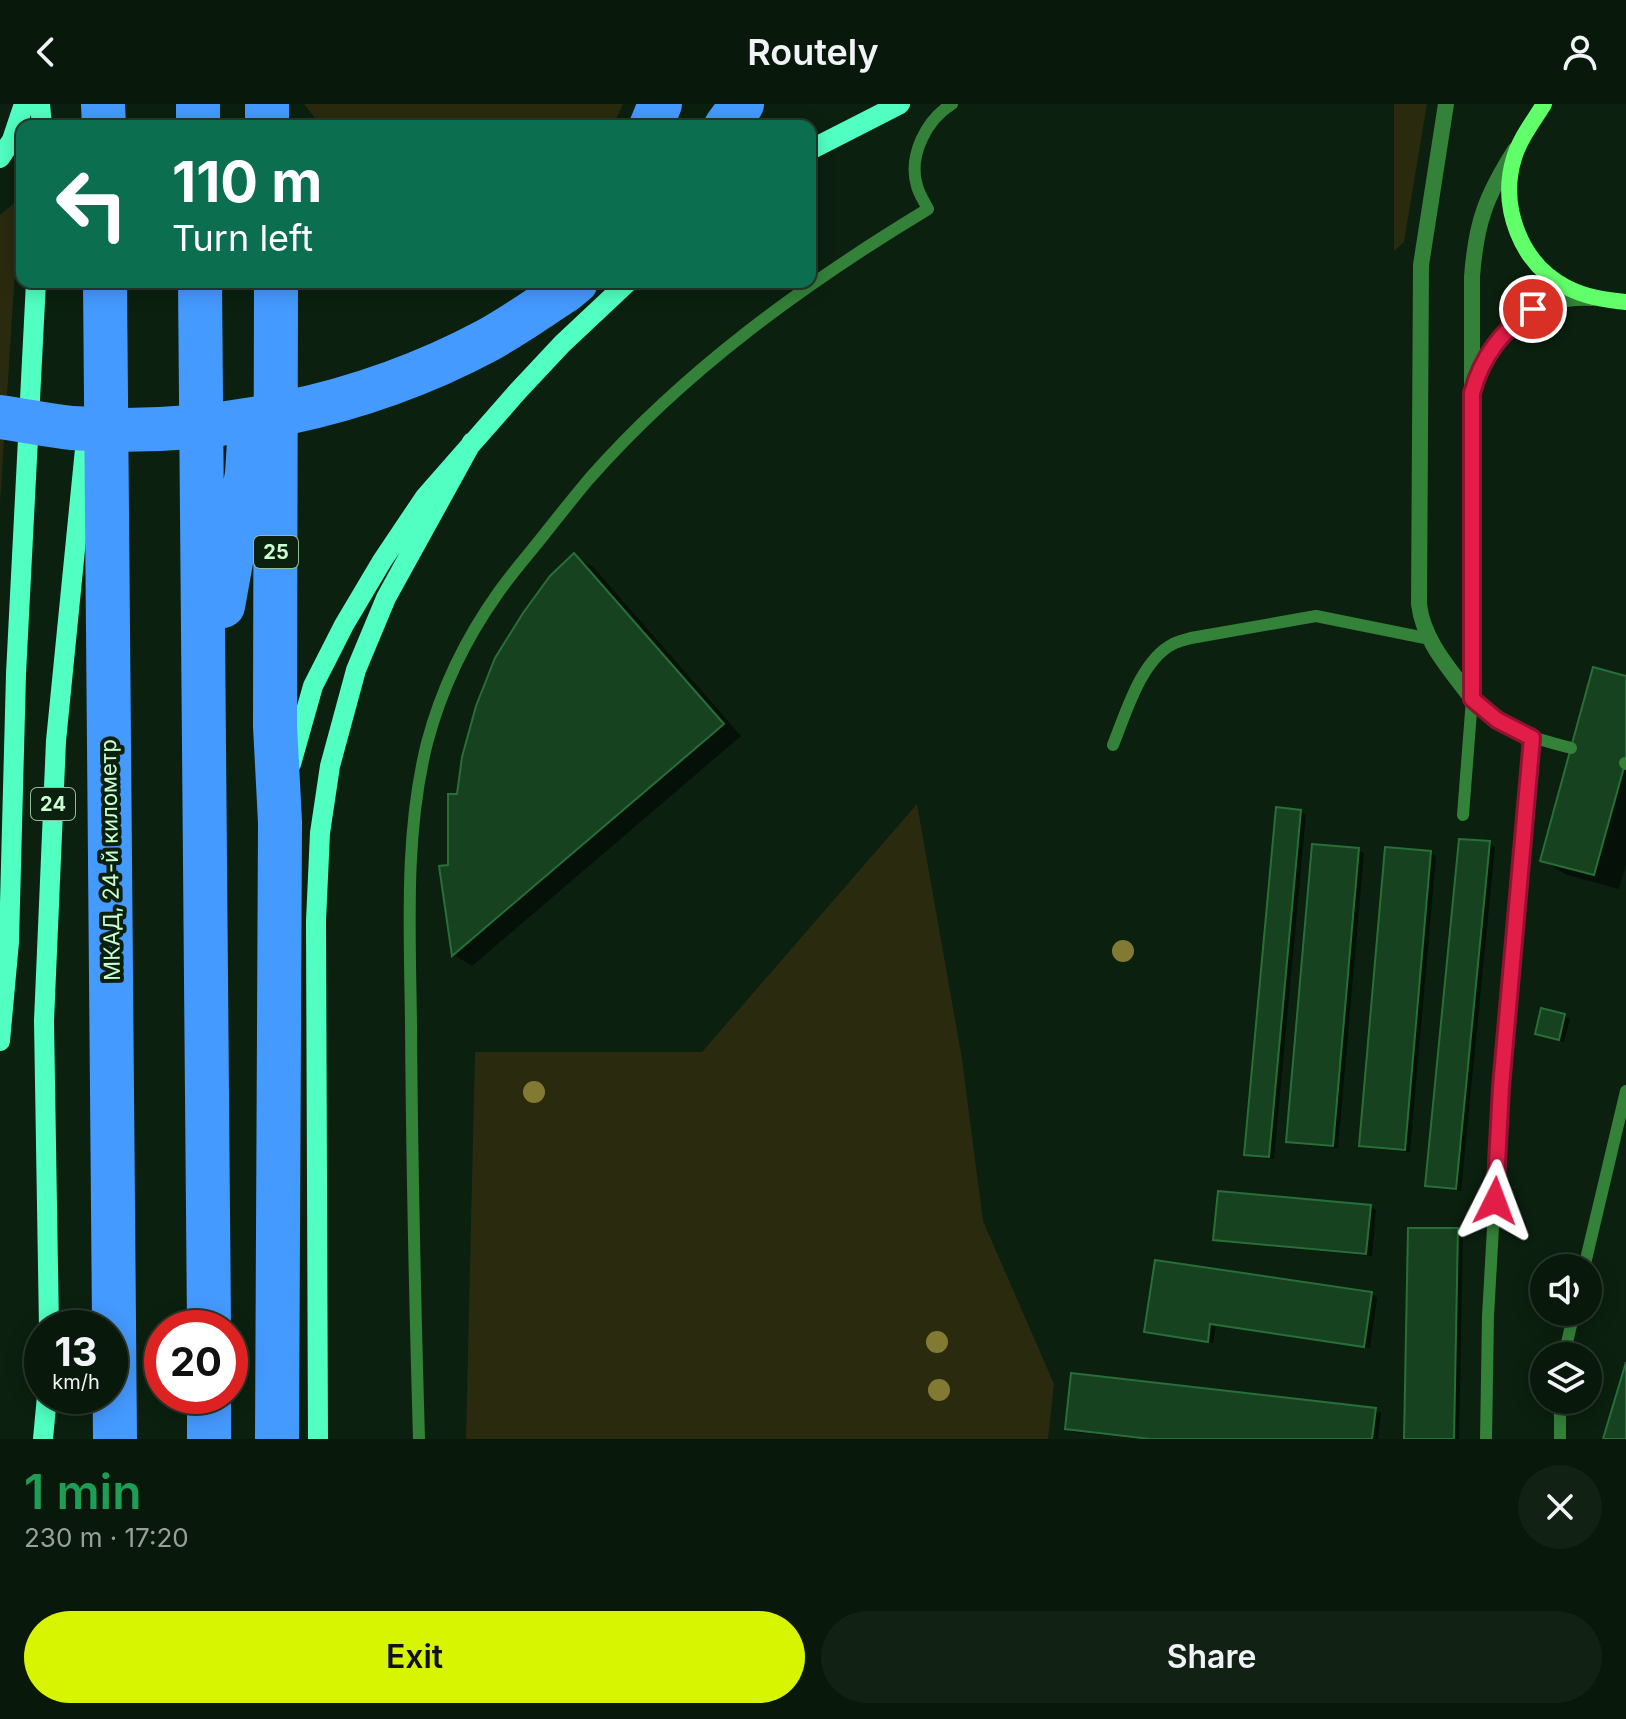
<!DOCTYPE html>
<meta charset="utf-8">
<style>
:root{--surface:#08180b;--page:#112114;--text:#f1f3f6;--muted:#98a09d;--line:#29372c;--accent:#d7f500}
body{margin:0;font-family:Inter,sans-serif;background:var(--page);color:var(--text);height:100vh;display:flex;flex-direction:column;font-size:30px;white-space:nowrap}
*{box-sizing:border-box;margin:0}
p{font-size:26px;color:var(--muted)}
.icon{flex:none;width:44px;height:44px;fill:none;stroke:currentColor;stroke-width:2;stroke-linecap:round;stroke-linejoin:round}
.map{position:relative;height:1335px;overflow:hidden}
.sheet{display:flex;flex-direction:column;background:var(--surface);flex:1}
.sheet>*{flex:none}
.guide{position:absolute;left:16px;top:16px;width:800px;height:168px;border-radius:16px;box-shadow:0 4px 20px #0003,0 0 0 2px var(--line);background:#0b6e4f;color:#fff;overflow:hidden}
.controls{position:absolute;left:1530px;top:1150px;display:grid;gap:16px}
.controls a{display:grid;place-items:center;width:72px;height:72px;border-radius:50%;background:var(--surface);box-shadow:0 4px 20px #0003,0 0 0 2px var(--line);font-size:40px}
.speed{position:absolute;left:24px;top:1206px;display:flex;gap:16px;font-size:40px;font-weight:700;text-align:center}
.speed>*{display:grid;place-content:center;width:104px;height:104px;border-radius:50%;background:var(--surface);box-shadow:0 4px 20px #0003,0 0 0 2px var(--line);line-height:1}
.speed small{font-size:20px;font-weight:400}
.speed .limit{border:12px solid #d22;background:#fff;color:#111}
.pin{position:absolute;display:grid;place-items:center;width:68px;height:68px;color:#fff;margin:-34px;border:4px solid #fff;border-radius:50%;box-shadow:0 2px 8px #0007}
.me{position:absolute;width:88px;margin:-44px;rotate:3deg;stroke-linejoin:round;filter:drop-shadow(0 0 6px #0008)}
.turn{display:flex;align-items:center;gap:28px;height:168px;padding:0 24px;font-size:36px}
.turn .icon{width:104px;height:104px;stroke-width:2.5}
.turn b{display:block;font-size:56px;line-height:68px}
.round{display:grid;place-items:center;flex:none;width:84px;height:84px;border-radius:42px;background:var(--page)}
.head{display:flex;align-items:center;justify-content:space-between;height:136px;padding:0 24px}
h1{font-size:48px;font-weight:600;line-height:60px;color:#1e9e55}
.primary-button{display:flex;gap:16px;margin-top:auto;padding:16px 24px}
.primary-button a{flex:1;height:92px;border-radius:48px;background:var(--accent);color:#111;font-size:32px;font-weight:600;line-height:92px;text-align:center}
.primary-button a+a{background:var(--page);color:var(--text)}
header{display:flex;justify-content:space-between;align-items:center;height:104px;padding:0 24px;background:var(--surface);font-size:36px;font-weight:600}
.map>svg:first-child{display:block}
.green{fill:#2a2a0e}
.shadow{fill:#0007}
.building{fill:#174220;stroke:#276f37;stroke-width:2}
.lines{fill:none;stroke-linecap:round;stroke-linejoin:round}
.lane{stroke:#348139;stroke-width:12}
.street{stroke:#348139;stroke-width:16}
.secondary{stroke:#61ff69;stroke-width:16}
.primary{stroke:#51ffc2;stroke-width:20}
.highway{stroke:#459aff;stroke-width:44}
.highway-bridge{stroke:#459aff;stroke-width:44}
.tree{fill:#827a33}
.route-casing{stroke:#92132f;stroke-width:20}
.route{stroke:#e11d48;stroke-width:14}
.labels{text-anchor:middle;stroke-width:8;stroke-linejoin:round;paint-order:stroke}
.shield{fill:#0b200f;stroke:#91bc97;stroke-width:2}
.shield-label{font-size:20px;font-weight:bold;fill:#caffd1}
.street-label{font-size:22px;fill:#caffd1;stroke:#0b200f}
</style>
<header><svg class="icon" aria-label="back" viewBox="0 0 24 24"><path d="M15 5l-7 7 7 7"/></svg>Routely<svg class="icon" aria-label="person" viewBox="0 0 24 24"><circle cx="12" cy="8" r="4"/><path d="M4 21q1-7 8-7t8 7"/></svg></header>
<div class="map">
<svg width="1626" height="1335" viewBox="0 0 1626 1335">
<rect width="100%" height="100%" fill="#0b200f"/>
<!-- green -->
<path class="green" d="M 304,0 L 623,0 L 613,22 L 321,22 Z
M 1394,0 L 1427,0 L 1404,138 L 1394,147 Z
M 20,94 L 18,122 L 0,399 L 0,111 Z
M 917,700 L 962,955 L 983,1117 L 1054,1280 L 1048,1335 L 466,1335 L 475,948 L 702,948 Z"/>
<!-- shadow -->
<path class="shadow" d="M 574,452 L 593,463 L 741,632 L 472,862 L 454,851 L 441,764 L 450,763 L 458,691 Z
M 1626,574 L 1626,760 L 1619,785 L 1567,771 L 1542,756 Z
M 1301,708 L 1306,711 L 1274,1055 L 1252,1053 L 1246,1049 Z
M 1490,739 L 1495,743 L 1461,1087 L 1432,1084 L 1427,1081 Z
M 1358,746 L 1364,749 L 1338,1044 L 1294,1040 L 1288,1037 Z
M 1430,749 L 1436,752 L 1410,1048 L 1367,1044 L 1361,1041 Z
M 1564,912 L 1570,915 L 1564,938 L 1537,929 Z
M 1370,1102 L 1376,1106 L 1372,1152 L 1221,1138 L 1216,1135 Z
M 1457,1126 L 1463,1130 L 1459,1335 L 1406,1335 Z
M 1372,1190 L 1377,1194 L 1370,1244 L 1216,1221 L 1213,1239 L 1152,1230 L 1147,1227 Z
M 1375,1306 L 1381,1309 L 1378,1335 L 1138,1335 L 1073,1328 L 1067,1324 Z"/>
<!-- building -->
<path class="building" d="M 574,449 L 724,620 L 452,852 L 439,762 L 448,761 L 448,690 L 457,690 L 462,653 L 476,602 L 495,554 L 523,509 L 550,472 Z
M 1593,563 L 1626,572 L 1626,656 L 1594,771 L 1540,757 Z
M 1276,703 L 1301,706 L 1269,1053 L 1244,1051 Z
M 1459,735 L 1490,737 L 1456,1085 L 1425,1082 Z
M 1312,740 L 1359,744 L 1333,1042 L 1286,1038 Z
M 1385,743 L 1431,747 L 1405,1046 L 1359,1042 Z
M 1541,904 L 1565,910 L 1559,936 L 1535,930 Z
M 1218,1087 L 1371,1101 L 1366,1150 L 1213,1136 Z
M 1408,1124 L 1458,1124 L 1454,1335 L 1404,1335 Z
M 1155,1156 L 1372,1188 L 1364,1243 L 1210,1220 L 1208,1238 L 1144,1228 Z
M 1626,1258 L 1626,1335 L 1603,1335 Z
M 1071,1269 L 1376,1304 L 1372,1335 L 1150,1335 L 1065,1325 Z"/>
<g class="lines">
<!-- lane -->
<path class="lane" d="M 1472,595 C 1480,602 1488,610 1497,616 C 1520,631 1545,637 1571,644
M 1113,641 C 1126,609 1141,556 1173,540 C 1178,537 1185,536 1191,534 L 1316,512 L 1430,535
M 1625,659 L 1626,660
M 1463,711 L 1472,595
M 1584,1164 L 1626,987
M 1564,1252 L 1574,1208
M 1560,1296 L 1560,1335
M 419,1335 C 415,1197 412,1059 411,921 C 410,828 404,731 427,639 C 441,586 466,534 498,489 C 512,469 528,451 543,432 C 558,413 573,394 589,375 C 685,266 804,180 928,105 C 924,97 919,90 917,82 C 908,52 926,16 952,0
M 1486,1335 L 1488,1212 L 1501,983 L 1532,634"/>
<!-- street -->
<path class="street" d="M 1446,0 L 1421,161 L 1419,500 C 1423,537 1451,566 1472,595
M 1476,276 C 1494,225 1535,191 1591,194
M 1472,595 L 1472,173 C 1476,118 1486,92 1515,46"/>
<!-- secondary -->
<path class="secondary" d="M 1544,0 C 1533,18 1520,34 1514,54 C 1499,103 1521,160 1566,183 C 1585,193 1605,196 1626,198"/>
<!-- primary -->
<path class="primary" d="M 40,0 L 42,22
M 810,46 L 900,0
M 0,54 L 12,36 L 24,0
M 291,660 L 313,582 L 344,521 L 382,457 L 425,393 L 518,287 L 562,240 L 628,178
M 0,937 L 9,838 L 16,570 L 36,178
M 49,1224 L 44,917 L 56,637 L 87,325
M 43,1335 L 47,1292
M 318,1335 L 316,817 L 320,729 L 330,662 L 356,566 L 386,494 L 472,338"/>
<!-- highway -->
<path class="highway" d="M 103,0 L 104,22
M 198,0 L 198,22
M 267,0 L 267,22
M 651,22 L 660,0
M 726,22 L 742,0
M 105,178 L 115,1335
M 200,178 L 209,1224
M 276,178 L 275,622 L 280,718 L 277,1335
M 223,502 L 247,370 L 250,321
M 209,1292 L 209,1335"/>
<!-- highway-bridge -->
<path class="highway-bridge" d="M 0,313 C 24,316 48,322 72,324 C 214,334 363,303 488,236 C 515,221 540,203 565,187 L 576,178"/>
</g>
<!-- trees -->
<g class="tree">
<circle cx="1123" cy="847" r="11"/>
<circle cx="534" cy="988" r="11"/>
<circle cx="937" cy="1238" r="11"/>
<circle cx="939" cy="1286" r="11"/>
</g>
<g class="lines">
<!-- route casing -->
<g class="route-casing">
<path id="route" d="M 1495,1097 L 1501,983 L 1532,634 L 1497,616 L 1472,595 L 1472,289 C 1482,252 1502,227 1533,205"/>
</g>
<!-- route -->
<use href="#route" class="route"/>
</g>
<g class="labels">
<!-- shield labels -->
<g class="shield">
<rect x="254" y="432" width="44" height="32" rx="6"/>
<rect x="31" y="684" width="44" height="32" rx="6"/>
</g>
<g class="shield-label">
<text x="276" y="455">25</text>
<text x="53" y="707">24</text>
</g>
<!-- street labels -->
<g class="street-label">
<text transform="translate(110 756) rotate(-91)" y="8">МКАД, 24-й километр</text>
</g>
</g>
</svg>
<div class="controls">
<a><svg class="icon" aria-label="sound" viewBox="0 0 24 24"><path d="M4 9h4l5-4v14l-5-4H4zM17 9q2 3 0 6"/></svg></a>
<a><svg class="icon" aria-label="layers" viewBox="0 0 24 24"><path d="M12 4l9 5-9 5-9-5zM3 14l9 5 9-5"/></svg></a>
</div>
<div class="speed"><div>13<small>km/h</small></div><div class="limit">20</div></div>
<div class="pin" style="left:1533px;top:205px;background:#d93025"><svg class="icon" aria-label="arrive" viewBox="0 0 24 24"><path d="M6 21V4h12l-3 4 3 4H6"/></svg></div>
<svg class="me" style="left:1495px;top:1097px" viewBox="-20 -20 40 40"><path d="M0-17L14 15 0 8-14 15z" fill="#e11d48" stroke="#fff" stroke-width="4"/></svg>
<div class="guide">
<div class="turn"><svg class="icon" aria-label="left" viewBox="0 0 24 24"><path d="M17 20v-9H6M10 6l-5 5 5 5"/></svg><div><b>110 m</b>Turn left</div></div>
</div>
</div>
<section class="sheet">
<div class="head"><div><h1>1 min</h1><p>230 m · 17:20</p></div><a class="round"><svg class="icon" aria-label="close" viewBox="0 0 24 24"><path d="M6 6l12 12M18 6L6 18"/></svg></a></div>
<div class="primary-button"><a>Exit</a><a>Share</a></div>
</section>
